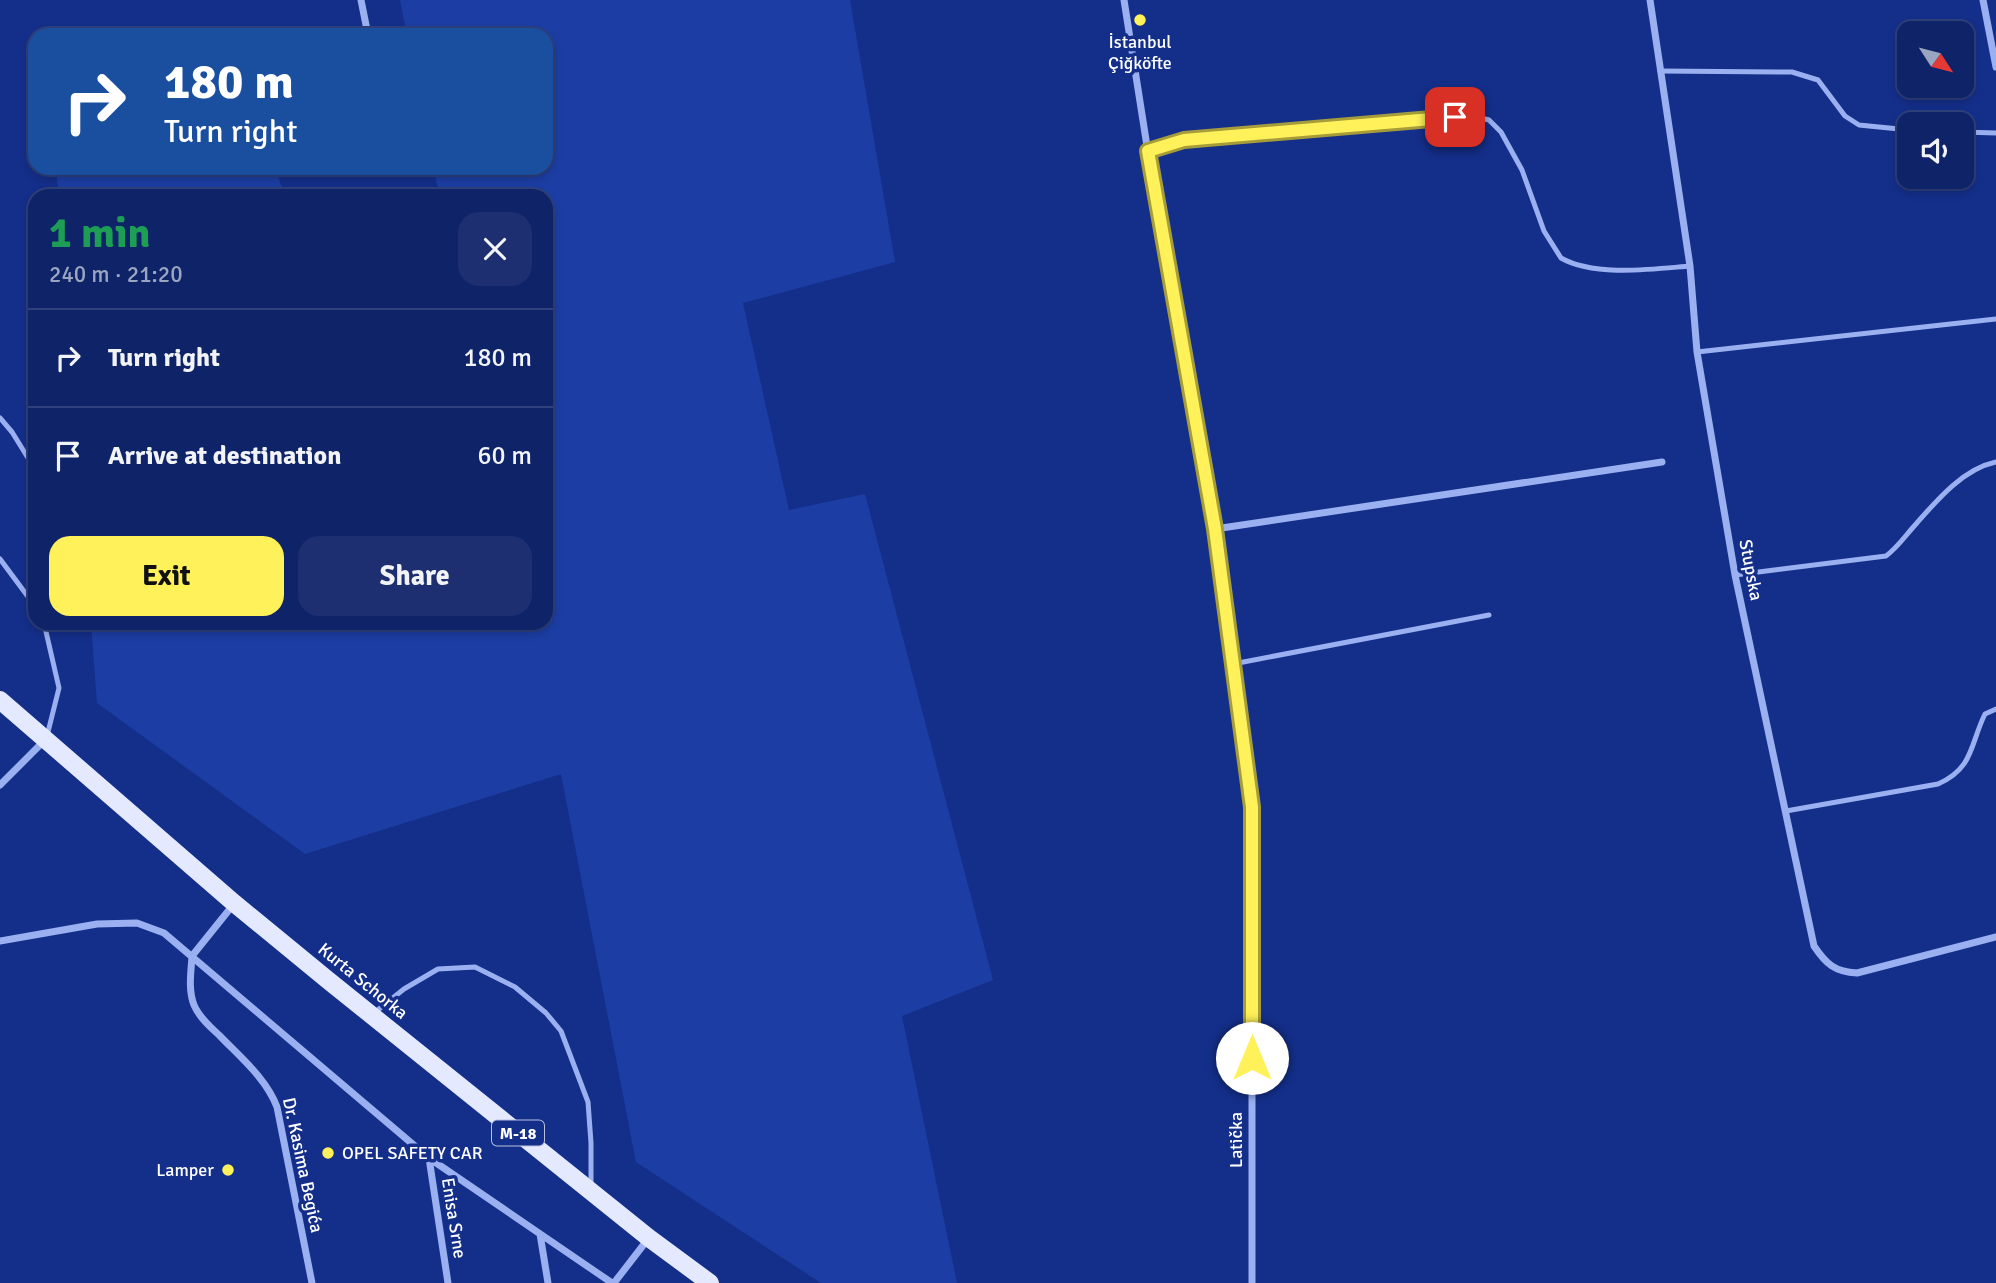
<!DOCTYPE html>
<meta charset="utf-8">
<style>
:root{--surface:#0f2368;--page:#1d2f71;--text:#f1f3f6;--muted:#9ba4c0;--line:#2f407c;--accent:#fff15a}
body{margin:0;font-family:Signika,sans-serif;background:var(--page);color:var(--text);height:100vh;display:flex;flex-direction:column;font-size:26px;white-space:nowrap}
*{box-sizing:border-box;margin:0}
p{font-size:23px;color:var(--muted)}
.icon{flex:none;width:38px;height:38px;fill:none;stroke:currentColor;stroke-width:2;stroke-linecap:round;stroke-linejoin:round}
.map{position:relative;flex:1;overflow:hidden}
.sheet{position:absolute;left:28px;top:189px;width:525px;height:441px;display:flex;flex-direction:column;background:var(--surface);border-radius:21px;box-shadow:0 4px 10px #0003,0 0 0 2px var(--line)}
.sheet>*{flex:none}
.guide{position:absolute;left:28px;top:28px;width:525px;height:147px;border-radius:21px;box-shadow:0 4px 10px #0003,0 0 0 2px var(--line);background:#1a4fa0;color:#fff;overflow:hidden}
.needle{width:46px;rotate:126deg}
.controls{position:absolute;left:1897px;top:21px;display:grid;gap:14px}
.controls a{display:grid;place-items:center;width:77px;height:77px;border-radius:14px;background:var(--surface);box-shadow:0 4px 10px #0003,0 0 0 2px var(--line);font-size:35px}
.pin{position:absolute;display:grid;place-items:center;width:60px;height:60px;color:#fff;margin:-30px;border-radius:14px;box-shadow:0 4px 10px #0006}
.me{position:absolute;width:77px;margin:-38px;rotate:0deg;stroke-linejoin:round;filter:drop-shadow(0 0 5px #0008)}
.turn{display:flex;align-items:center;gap:24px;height:147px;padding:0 21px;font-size:32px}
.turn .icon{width:91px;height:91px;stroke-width:2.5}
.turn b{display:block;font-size:49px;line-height:60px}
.round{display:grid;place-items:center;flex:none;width:74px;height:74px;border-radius:21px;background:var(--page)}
.overview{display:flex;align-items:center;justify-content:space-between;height:119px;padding:0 21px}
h1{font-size:42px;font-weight:800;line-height:52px;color:#1e9e55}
.button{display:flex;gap:14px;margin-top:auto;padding:14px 21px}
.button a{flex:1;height:80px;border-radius:21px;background:var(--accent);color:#111;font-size:28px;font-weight:800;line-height:80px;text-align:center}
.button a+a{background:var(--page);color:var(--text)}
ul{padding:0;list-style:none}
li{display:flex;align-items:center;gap:21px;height:98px;padding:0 21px;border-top:2px solid var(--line)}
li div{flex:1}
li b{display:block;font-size:26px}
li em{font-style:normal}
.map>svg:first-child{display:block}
.green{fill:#1c3ea4}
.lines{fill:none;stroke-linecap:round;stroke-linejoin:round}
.service{stroke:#9bb0f0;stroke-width:5}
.minor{stroke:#9bb0f0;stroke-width:7}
.primary{stroke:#e4e9ff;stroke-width:18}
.route-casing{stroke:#a69d3a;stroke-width:18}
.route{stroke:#fff15a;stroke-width:12}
.poi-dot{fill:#fff15a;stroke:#142f8a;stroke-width:2.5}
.labels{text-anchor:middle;stroke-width:7;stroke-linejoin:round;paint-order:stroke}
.shield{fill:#142f8a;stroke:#b8c1dc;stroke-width:2}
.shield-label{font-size:16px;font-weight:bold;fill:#fff}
.poi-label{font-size:18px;fill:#fff;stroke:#142f8a}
.street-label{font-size:18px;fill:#fff;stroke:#142f8a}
</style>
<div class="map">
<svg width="1996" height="1283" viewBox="0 0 1996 1283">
<rect width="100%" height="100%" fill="#142f8a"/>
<!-- green -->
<path class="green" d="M 400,0 L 850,0 L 895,262 L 743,303 L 789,510 L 865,494 L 993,980 L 902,1016 L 957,1283 L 821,1283 L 636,1162 L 561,774 L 305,854 L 97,703 L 91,623 L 546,623 L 546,196 L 439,196 L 434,168 L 546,168 L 546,35 L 407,35 Z
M 56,168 L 275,168 L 285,196 L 59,196 Z"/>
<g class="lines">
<!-- service -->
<path class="service" d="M 1660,71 L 1792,72 L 1818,80 L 1845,116 L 1859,125 L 1909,130
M 1962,132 L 1996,133
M 1148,151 L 1184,140 L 1477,117 L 1489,120 L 1501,132 L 1522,170 L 1544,231 L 1561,258 C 1594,277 1653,269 1690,266
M 1697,352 L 1996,319
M 0,418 L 12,432 L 33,466 L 35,502
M 0,559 L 35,606
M 1735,575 L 1886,556 C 1898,547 1905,536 1916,524 C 1937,500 1963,469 1996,462
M 44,623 L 59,688 L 47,736
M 1233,664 L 1489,615
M 1786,811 L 1938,784 C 1974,768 1970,744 1985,714 L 1996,709
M 374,1013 L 404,989 L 438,969 L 475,967 L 515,987 L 546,1013 L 561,1031 L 588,1102 L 591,1143 L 591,1185"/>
<!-- minor -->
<path class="minor" d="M 361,0 L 368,35
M 1124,0 L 1152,178 L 1215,529 L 1252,807 L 1252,1283
M 1650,0 L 1690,266 L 1697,352 L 1735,575 L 1814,946 C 1826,964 1835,972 1857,973 L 1996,937
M 1983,0 L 1996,67
M 1215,529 L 1662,462
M 0,785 L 45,740
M 0,941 L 97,924 L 137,923 L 164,933 L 429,1158 L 612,1283
M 192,956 C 191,972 188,990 194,1005 C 199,1017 210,1027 219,1035 C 240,1057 266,1078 277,1107 L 312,1283
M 192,956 L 233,905
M 429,1158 L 448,1283
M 540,1234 L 548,1283
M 614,1283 L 648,1239"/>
<!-- primary -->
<path class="primary" d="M 0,700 L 234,903 L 329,981 L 649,1238 L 710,1283"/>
</g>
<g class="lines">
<!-- route casing -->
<g class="route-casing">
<path id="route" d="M 1252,1058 L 1252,807 L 1215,529 L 1148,151 L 1184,140 L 1455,117"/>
</g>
<!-- route -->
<use href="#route" class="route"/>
</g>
<!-- markers -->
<g class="poi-dot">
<circle cx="1140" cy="20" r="7"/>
<circle cx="328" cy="1153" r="7"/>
<circle cx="228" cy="1170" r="7"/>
</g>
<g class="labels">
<!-- shield labels -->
<rect class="shield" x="492" y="1120.5" width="52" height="25" rx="5"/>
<g class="shield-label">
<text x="518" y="1139">M-18</text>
</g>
<!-- poi labels -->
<g class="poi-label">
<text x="1140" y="48">İstanbul<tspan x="1140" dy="21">Çiğköfte</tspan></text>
<text x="342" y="1159" text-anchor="start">OPEL SAFETY CAR</text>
<text x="214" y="1176" text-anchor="end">Lamper</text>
</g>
<!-- street labels -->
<g class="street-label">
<text transform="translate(1751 570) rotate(79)" y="6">Stupska</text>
<text transform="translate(363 981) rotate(39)" y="6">Kurta Schorka</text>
<text transform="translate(1236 1140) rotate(-90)" y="6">Latička</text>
<text transform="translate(303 1165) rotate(78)" y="6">Dr. Kasima Begića</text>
<text transform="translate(454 1218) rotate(81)" y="6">Enisa Srne</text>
</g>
</g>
</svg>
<div class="controls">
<a><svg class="needle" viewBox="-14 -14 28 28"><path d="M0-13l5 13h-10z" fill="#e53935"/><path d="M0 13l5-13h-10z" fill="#9ba4c0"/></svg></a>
<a><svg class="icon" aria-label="sound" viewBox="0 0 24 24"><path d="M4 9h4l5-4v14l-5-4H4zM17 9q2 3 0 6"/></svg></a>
</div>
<div class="pin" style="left:1455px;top:117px;background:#d93025"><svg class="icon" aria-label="arrive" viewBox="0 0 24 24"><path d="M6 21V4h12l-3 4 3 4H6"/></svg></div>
<svg class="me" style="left:1252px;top:1058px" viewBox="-20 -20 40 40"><circle r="19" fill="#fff"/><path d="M0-13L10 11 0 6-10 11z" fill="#fff15a"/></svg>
<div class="guide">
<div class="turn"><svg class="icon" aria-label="right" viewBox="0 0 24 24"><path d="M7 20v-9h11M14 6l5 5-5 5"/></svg><div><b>180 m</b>Turn right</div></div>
</div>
<section class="sheet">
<div class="overview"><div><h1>1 min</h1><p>240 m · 21:20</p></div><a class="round"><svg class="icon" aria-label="close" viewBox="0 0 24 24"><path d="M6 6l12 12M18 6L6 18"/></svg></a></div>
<ul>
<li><svg class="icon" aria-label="right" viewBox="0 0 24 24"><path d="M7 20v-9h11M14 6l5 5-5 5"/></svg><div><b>Turn right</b></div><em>180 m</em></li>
<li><svg class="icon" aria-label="arrive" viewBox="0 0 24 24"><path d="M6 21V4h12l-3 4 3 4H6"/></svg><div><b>Arrive at destination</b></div><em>60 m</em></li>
</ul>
<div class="button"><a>Exit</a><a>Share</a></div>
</section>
</div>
